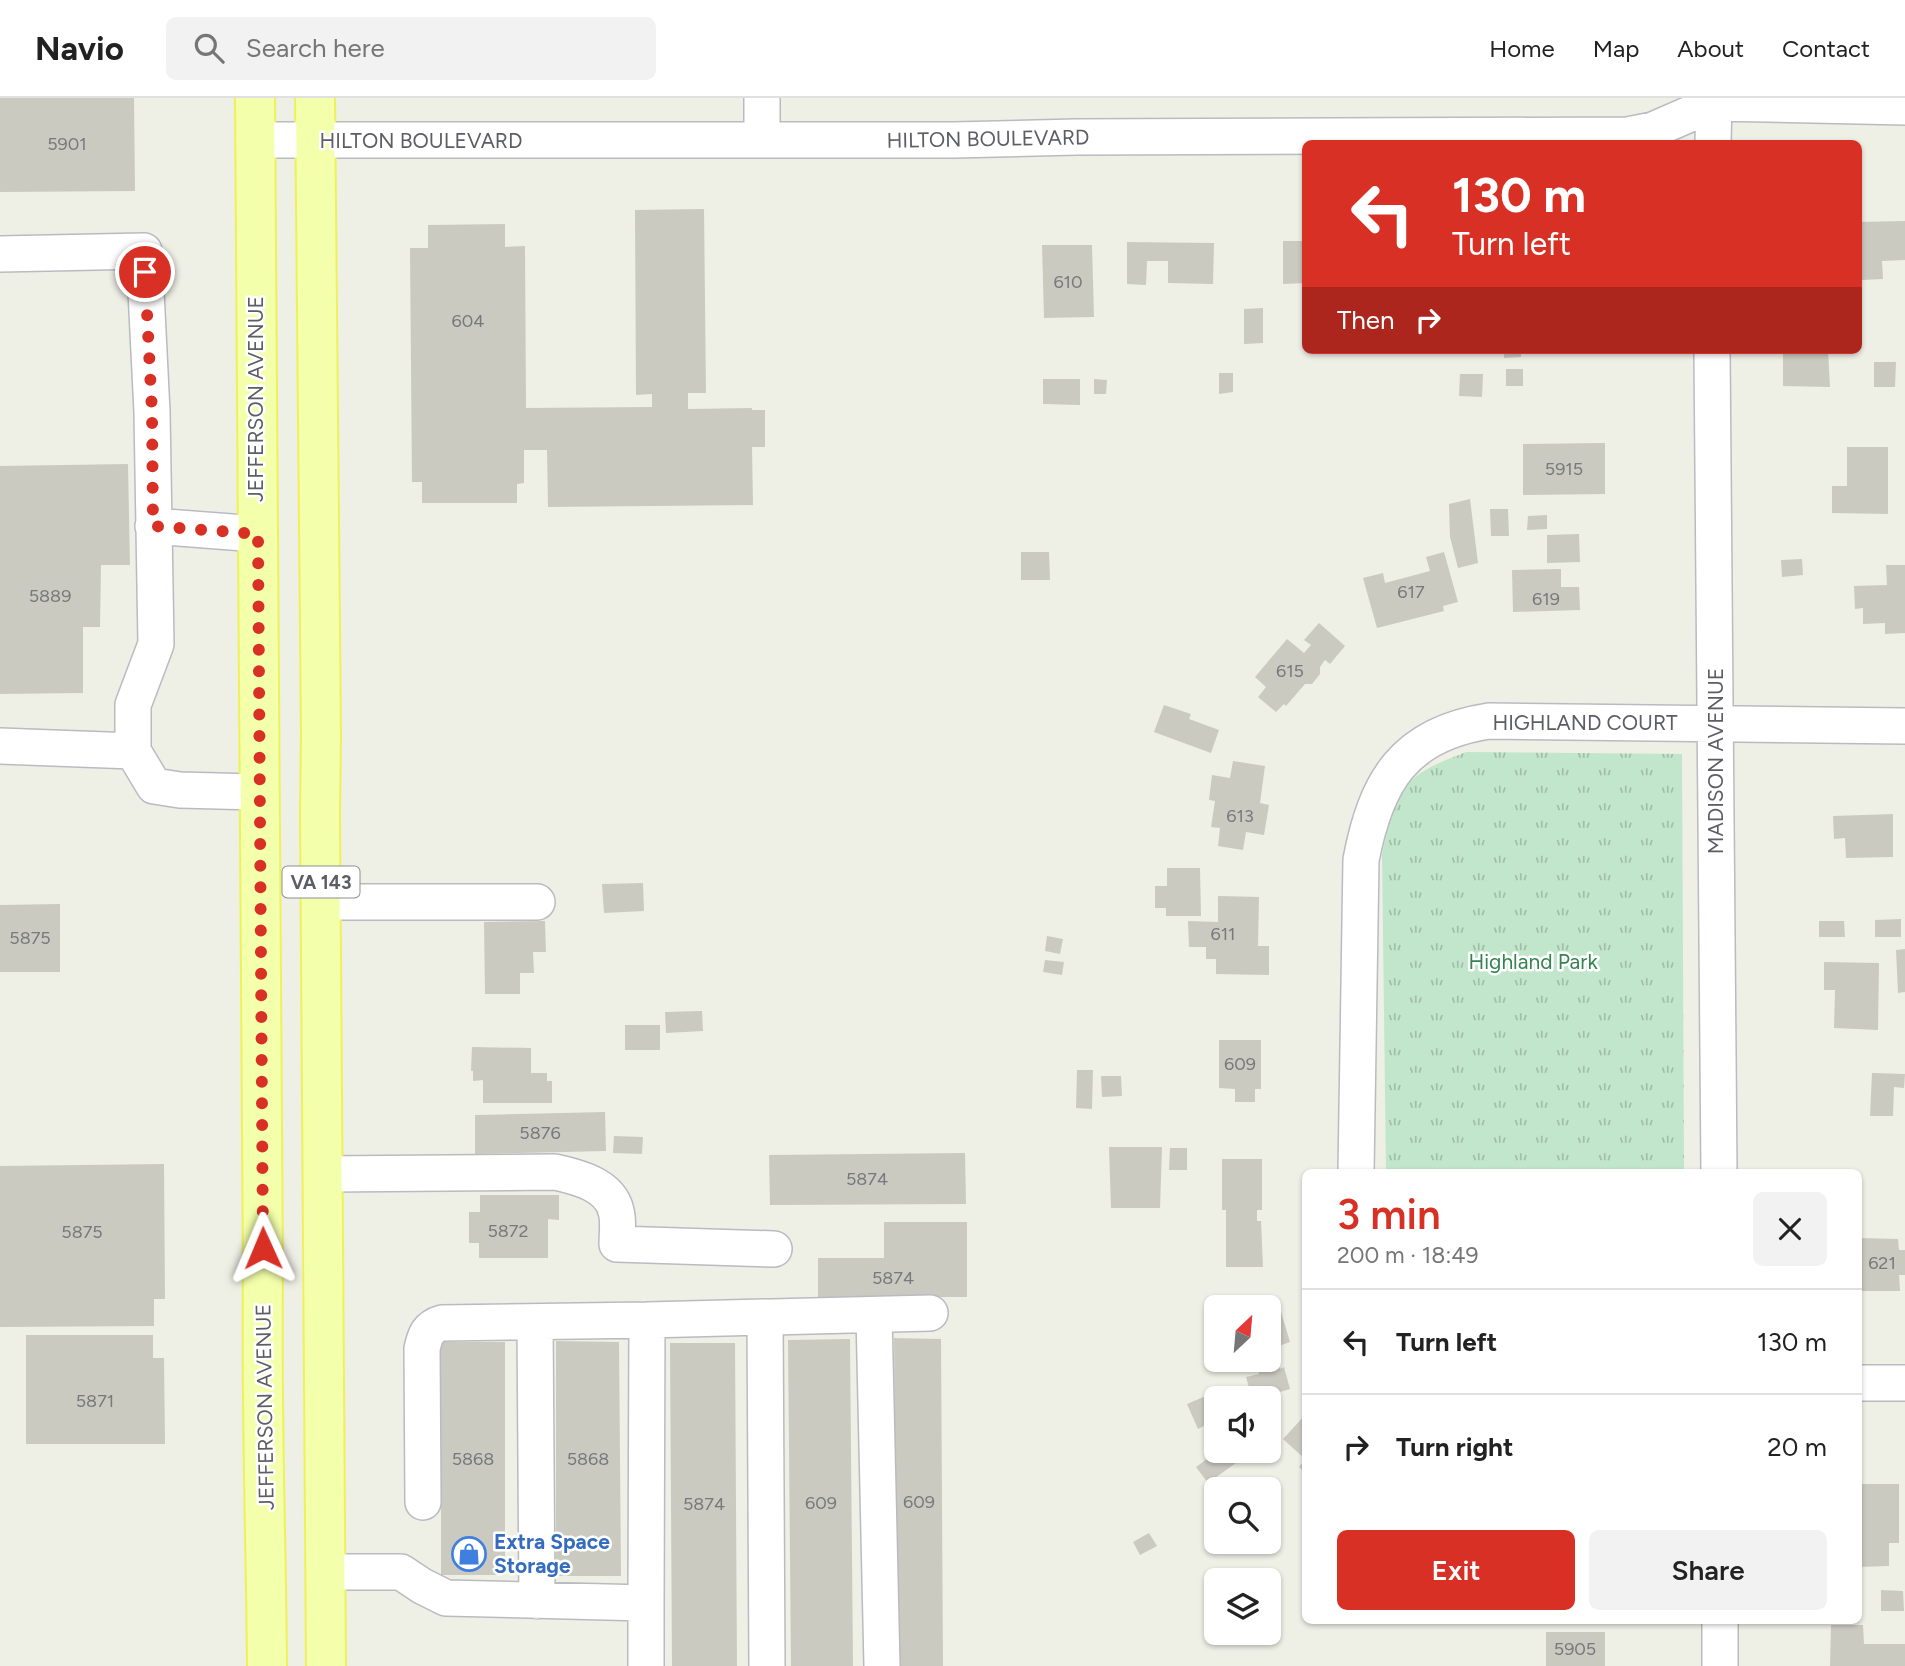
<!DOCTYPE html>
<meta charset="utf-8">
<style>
:root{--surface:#fff;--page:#f2f2f2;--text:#222;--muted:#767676;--line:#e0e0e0;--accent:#d93025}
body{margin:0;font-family:Figtree,sans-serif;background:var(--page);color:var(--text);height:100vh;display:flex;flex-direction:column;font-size:26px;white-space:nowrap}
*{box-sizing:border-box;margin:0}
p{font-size:23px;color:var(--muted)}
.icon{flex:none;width:38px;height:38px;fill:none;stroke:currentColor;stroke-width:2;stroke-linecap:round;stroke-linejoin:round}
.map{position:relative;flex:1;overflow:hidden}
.side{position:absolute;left:1302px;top:1071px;width:560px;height:455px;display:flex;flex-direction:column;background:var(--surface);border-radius:10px;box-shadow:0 2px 5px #0004}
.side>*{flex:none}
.top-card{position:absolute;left:1302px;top:42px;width:560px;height:214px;border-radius:10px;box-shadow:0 2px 5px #0004;background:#d93025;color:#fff;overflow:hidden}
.needle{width:46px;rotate:26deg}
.tools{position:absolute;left:1204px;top:1197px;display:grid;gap:14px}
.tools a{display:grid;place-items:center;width:77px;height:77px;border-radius:10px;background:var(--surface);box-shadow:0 2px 5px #0004;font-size:35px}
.pin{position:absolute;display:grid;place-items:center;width:60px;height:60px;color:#fff;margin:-30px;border:4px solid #fff;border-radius:50%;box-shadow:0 2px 7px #0007}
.me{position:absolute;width:77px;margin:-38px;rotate:359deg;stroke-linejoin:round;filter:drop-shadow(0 0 5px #0008)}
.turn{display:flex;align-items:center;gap:24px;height:147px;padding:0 35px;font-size:32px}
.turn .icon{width:91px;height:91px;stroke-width:2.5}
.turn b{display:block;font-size:49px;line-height:60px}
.then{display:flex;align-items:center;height:66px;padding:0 35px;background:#0003;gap:14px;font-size:26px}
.round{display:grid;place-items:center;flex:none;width:74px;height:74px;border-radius:10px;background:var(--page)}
.head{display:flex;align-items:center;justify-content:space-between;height:119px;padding:0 35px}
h1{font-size:42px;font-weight:600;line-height:52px;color:var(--accent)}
.primary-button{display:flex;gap:14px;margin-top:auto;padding:14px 35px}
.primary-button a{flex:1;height:80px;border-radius:10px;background:var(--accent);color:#fff;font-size:28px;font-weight:600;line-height:80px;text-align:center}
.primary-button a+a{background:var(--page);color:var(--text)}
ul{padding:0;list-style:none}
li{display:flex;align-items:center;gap:21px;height:105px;padding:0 35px;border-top:2px solid var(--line)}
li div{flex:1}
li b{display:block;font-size:26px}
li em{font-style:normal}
header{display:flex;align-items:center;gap:42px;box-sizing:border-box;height:98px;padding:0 35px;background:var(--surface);border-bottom:2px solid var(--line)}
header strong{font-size:33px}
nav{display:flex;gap:38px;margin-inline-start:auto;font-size:24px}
.search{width:490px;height:63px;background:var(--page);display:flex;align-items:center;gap:18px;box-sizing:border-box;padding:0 24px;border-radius:10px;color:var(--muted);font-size:26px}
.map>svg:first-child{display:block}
.park{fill:url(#park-tufts)}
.building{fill:#cacac1}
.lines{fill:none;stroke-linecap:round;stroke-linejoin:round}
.minor-casing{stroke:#babbc1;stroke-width:38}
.major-casing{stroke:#eff15c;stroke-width:42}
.minor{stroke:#fff;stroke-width:35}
.major{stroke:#f3ffaa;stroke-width:38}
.route{stroke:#d93025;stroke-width:12;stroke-dasharray:0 21.6}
.labels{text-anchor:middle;stroke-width:5;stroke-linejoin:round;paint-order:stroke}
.number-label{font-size:18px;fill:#78797c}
.shield{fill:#fff;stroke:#8e8e93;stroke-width:2}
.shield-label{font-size:19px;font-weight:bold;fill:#5d5e65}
.street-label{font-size:21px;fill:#5d5e65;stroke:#fff}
.park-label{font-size:21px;fill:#358450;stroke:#fff}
.shop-label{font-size:21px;font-weight:bold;fill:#366cbe;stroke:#fff;text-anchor:start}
</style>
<header>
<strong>Navio</strong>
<div class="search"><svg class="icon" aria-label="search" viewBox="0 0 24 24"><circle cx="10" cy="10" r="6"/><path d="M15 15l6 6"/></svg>Search here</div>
<nav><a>Home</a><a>Map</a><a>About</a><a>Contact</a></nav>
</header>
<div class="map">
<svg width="1905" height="1568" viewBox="0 0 1905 1568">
<defs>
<pattern id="park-tufts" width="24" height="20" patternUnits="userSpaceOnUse" patternTransform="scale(1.75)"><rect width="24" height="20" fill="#c2e6cc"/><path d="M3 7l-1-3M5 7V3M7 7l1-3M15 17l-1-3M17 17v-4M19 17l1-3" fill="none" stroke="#a1bea9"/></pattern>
</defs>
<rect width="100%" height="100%" fill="#eeefe5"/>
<!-- park -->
<path class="park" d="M 1466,654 L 1682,656 L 1684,1074 L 1386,1074 L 1382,756 C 1387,736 1392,705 1405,689 C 1420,670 1445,663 1466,654 Z"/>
<!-- building -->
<path class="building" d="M 0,0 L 134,0 L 135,93 L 0,94 Z
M 704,111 L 706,295 L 688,295 L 688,311 L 752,310 L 752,312 L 765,312 L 765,349 L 752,349 L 753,407 L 548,409 L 547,352 L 524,352 L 524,385 L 517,386 L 517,405 L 422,405 L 422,384 L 412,384 L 410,150 L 428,150 L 428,127 L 505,126 L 505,149 L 525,148 L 526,310 L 652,309 L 652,296 L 636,297 L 635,112 Z
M 1905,123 L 1905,162 L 1882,163 L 1883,181 L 1862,182 L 1858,124 Z
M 1283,143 L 1306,143 L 1306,185 L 1283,186 Z
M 1127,144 L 1214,145 L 1213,186 L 1168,185 L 1168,163 L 1147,163 L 1146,187 L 1127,186 Z
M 1042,147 L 1092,147 L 1094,219 L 1044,220 Z
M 1263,210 L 1263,245 L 1244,246 L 1244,211 Z
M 1504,252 L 1521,252 L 1521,259 L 1504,260 Z
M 1783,252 L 1828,252 L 1830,289 L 1783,288 Z
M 1874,264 L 1896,264 L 1895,289 L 1874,289 Z
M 1506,271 L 1523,271 L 1523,288 L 1506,288 Z
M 1219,275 L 1233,275 L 1233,294 L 1219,296 Z
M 1460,276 L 1483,276 L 1482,299 L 1459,298 Z
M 1043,281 L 1080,281 L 1080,307 L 1043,306 Z
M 1094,281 L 1107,282 L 1106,296 L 1094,296 Z
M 1605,345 L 1605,396 L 1523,397 L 1523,346 Z
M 1847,349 L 1888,349 L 1888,416 L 1832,415 L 1832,388 L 1847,388 Z
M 128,366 L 130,467 L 101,467 L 100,529 L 83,529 L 83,595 L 0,596 L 0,368 Z
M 1470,401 L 1478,465 L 1458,470 L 1450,439 L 1449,406 Z
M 1490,411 L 1508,411 L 1509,438 L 1491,438 Z
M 1547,417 L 1547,431 L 1527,432 L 1528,418 Z
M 1579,436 L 1580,464 L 1547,465 L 1547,437 Z
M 1021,454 L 1049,454 L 1050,482 L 1021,482 Z
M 1444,454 L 1458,504 L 1443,508 L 1444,513 L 1377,530 L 1363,480 L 1383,475 L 1385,485 L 1430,473 L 1426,459 Z
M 1802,461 L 1803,477 L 1782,479 L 1781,462 Z
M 1886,467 L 1905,467 L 1905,535 L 1885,536 L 1885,525 L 1863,526 L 1863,510 L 1855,511 L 1854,488 L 1887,487 Z
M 1561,471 L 1561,489 L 1579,489 L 1580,512 L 1513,514 L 1512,472 Z
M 1319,525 L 1345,548 L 1330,566 L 1325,562 L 1320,569 L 1320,576 L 1312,586 L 1305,586 L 1286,608 L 1284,606 L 1276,614 L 1258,599 L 1266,589 L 1255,579 L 1287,541 L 1304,555 L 1311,547 L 1304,542 Z
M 1164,607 L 1191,616 L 1189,621 L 1219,632 L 1211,655 L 1154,634 Z
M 1233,663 L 1265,668 L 1260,705 L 1269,707 L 1264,737 L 1246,734 L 1243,752 L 1218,748 L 1220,730 L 1211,729 L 1215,703 L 1209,702 L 1212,677 L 1230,680 Z
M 1893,716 L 1893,759 L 1846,760 L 1845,740 L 1834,741 L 1833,718 Z
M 1167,770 L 1200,770 L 1201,818 L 1166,818 L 1166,810 L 1155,810 L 1155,788 L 1167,788 Z
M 643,785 L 644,813 L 604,815 L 602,786 Z
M 1218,798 L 1259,799 L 1258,848 L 1269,848 L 1269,877 L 1216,876 L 1216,861 L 1206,861 L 1206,849 L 1189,849 L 1188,823 L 1218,824 Z
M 60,806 L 60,874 L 0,874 L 0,807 Z
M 1901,821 L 1901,839 L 1875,839 L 1875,822 Z
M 545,823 L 546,854 L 533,854 L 534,875 L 520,875 L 520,896 L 485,896 L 484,824 Z
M 1819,823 L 1844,823 L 1845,839 L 1819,839 Z
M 1047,838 L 1063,841 L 1060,856 L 1045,853 Z
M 1905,851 L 1905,894 L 1898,895 L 1896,852 Z
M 1045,862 L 1064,864 L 1062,877 L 1043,874 Z
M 1824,864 L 1879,865 L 1878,932 L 1834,930 L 1835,892 L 1824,892 Z
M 702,913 L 703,933 L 666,935 L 665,914 Z
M 625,927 L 660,927 L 660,952 L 625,952 Z
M 1219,942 L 1261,942 L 1261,991 L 1255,991 L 1255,1004 L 1235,1004 L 1235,991 L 1219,990 Z
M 472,949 L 531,950 L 531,975 L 547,975 L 547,983 L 552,983 L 552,1005 L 483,1005 L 483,982 L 473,983 L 473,973 L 471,973 Z
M 1077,972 L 1093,972 L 1092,1011 L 1076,1010 Z
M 1872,975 L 1905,976 L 1904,990 L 1894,989 L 1893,1018 L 1870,1018 Z
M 1101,978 L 1121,978 L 1122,998 L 1102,999 Z
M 605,1014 L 606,1053 L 475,1056 L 475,1017 Z
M 614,1038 L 643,1039 L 642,1056 L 613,1055 Z
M 1109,1049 L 1162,1049 L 1160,1110 L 1111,1110 Z
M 1170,1050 L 1187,1050 L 1187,1072 L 1169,1072 Z
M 965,1055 L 966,1106 L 770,1107 L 769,1057 Z
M 1222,1061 L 1262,1061 L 1262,1112 L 1257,1112 L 1257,1123 L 1261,1123 L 1263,1169 L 1226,1169 L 1226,1112 L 1222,1112 Z
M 164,1066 L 165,1201 L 154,1201 L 154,1228 L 0,1229 L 0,1068 Z
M 480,1097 L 559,1097 L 559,1122 L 548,1121 L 548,1160 L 479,1160 L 479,1145 L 469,1145 L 469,1114 L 480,1114 Z
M 884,1124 L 967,1124 L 967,1199 L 818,1199 L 818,1160 L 884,1160 Z
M 1858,1140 L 1898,1141 L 1899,1152 L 1905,1152 L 1905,1177 L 1899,1177 L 1900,1193 L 1858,1193 Z
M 1278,1204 L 1290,1244 L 1279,1248 L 1281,1257 L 1276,1258 L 1280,1271 L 1284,1269 L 1290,1291 L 1260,1300 L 1252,1300 L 1246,1279 L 1259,1276 L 1255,1262 L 1240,1267 L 1239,1262 L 1269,1262 L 1269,1209 L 1261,1209 Z
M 26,1237 L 153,1237 L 153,1260 L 164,1260 L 165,1346 L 26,1346 Z
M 894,1240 L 941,1241 L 943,1568 L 897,1568 Z
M 850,1241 L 853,1568 L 791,1568 L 788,1242 Z
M 556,1243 L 619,1244 L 621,1478 L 556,1478 Z
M 441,1244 L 505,1244 L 505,1477 L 441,1477 Z
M 670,1245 L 735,1245 L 737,1568 L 672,1568 Z
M 1222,1291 L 1227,1300 L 1216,1300 L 1216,1322 L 1198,1331 L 1187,1306 Z
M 1306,1316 L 1306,1375 L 1299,1369 L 1305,1361 L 1283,1341 Z
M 1218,1353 L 1244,1353 L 1247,1357 L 1208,1385 L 1196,1369 Z
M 1858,1386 L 1899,1386 L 1899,1445 L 1889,1445 L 1889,1468 L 1858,1469 Z
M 1149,1435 L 1157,1448 L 1140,1457 L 1133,1444 Z
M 1881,1492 L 1903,1493 L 1904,1513 L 1881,1513 Z
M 1831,1527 L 1863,1527 L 1864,1546 L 1905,1546 L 1905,1568 L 1830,1568 Z
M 1546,1534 L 1605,1534 L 1605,1568 L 1546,1568 Z"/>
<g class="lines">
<!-- minor casing -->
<g class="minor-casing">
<path id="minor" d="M 762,0 L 762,41
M 254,42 L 954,42 L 1076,39 L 1628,37 L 1653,32 L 1715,5 L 1905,9
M 1713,46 L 1714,0
M 0,156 L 144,153 L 152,314 L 156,546 L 133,607 L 133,653 L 154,688 L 180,692 L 259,694
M 1712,252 L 1719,1074
M 153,428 L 258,436
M 0,648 L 133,653
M 321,804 L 537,804
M 1356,1074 L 1361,762 C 1376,683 1404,636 1489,623 L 1905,628
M 324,1076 L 555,1074 C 578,1079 610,1087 616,1113 C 619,1123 617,1136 617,1146 L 774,1151
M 874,1217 L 882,1568
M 765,1219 L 767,1568
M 535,1224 L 537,1503
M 1858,1285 L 1905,1285
M 423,1404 L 422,1251 C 425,1237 428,1229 442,1225 L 647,1222
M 325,1474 L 401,1474 L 422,1488 L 446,1500 L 646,1505 L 647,1222 L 930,1215
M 646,1505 L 646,1568
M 1720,1568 L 1720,1522"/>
</g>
<!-- major casing -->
<g class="major-casing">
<path id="major" d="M 255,0 L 263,1175 C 261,1306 266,1437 267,1568
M 315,0 L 321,638 L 320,715 L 326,1568"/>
</g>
<!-- minor -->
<use href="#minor" class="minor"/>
<!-- major -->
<use href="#major" class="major"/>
</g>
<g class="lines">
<!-- route -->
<path class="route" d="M 145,174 L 152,314 L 153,428 L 258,436 L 263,1150"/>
</g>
<!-- icons -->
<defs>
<g id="shop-ring" transform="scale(1.75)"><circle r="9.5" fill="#fff" stroke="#3f7fe0" stroke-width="1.5"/><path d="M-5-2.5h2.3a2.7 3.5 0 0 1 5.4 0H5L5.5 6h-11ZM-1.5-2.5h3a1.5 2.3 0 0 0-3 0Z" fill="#3f7fe0"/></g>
</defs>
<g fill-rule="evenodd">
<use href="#shop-ring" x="469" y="1456"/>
</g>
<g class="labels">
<!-- number labels -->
<g class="number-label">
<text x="67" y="52">5901</text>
<text x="1068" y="190">610</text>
<text x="468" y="229">604</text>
<text x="1564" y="377">5915</text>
<text x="1411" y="500">617</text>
<text x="50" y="504">5889</text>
<text x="1546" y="507">619</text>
<text x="1290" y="579">615</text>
<text x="1240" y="724">613</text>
<text x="1223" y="842">611</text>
<text x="30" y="846">5875</text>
<text x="1240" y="972">609</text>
<text x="540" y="1041">5876</text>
<text x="867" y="1087">5874</text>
<text x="508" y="1139">5872</text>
<text x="82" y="1140">5875</text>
<text x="1882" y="1171">621</text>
<text x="893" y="1186">5874</text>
<text x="95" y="1309">5871</text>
<text x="473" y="1367">5868</text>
<text x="588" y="1367">5868</text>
<text x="919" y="1410">609</text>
<text x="821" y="1411">609</text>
<text x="704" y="1412">5874</text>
<text x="1575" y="1557">5905</text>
</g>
<!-- shield labels -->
<rect class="shield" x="282.5" y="768.5" width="77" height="31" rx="5"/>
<g class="shield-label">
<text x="321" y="791">VA 143</text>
</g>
<!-- street labels -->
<g class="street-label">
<text transform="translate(988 41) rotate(-1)" y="7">HILTON BOULEVARD</text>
<text x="421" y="50">HILTON BOULEVARD</text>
<text transform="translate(256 301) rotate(-90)" y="7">JEFFERSON AVENUE</text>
<text x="1585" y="632">HIGHLAND COURT</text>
<text transform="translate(1716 663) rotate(-90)" y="7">MADISON AVENUE</text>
<text transform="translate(265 1309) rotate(-91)" y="7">JEFFERSON AVENUE</text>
</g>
<!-- park labels -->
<g class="park-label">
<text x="1533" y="871">Highland Park</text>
</g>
<!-- shop labels -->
<g class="shop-label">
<text x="494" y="1451">Extra Space<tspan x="494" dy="24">Storage</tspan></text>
</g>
</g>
</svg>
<div class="tools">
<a><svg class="needle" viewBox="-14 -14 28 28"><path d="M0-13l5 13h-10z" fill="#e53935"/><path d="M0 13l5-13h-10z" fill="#767676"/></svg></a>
<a><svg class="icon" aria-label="sound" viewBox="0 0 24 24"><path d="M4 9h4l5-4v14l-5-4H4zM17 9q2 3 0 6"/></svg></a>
<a><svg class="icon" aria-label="search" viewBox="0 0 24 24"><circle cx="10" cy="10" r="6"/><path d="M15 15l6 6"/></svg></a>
<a><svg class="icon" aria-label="layers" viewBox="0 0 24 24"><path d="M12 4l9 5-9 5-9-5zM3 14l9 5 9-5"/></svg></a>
</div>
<div class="pin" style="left:145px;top:174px;background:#d93025"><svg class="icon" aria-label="arrive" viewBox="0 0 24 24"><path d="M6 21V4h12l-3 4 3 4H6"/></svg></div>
<svg class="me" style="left:263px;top:1150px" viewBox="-20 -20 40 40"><path d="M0-17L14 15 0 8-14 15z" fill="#d93025" stroke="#fff" stroke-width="4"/></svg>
<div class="top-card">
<div class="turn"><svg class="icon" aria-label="left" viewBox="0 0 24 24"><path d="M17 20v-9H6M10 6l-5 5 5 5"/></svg><div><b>130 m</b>Turn left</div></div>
<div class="then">Then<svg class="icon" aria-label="right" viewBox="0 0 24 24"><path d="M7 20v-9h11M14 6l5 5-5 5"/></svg></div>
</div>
<section class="side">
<div class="head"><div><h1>3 min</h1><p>200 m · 18:49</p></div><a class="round"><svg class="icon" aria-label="close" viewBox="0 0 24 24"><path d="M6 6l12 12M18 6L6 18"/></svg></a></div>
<ul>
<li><svg class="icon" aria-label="left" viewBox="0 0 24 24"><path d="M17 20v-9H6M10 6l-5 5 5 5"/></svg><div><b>Turn left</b></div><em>130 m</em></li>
<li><svg class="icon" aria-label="right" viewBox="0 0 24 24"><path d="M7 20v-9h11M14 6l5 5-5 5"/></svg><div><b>Turn right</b></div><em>20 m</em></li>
</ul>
<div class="primary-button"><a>Exit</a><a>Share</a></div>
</section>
</div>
